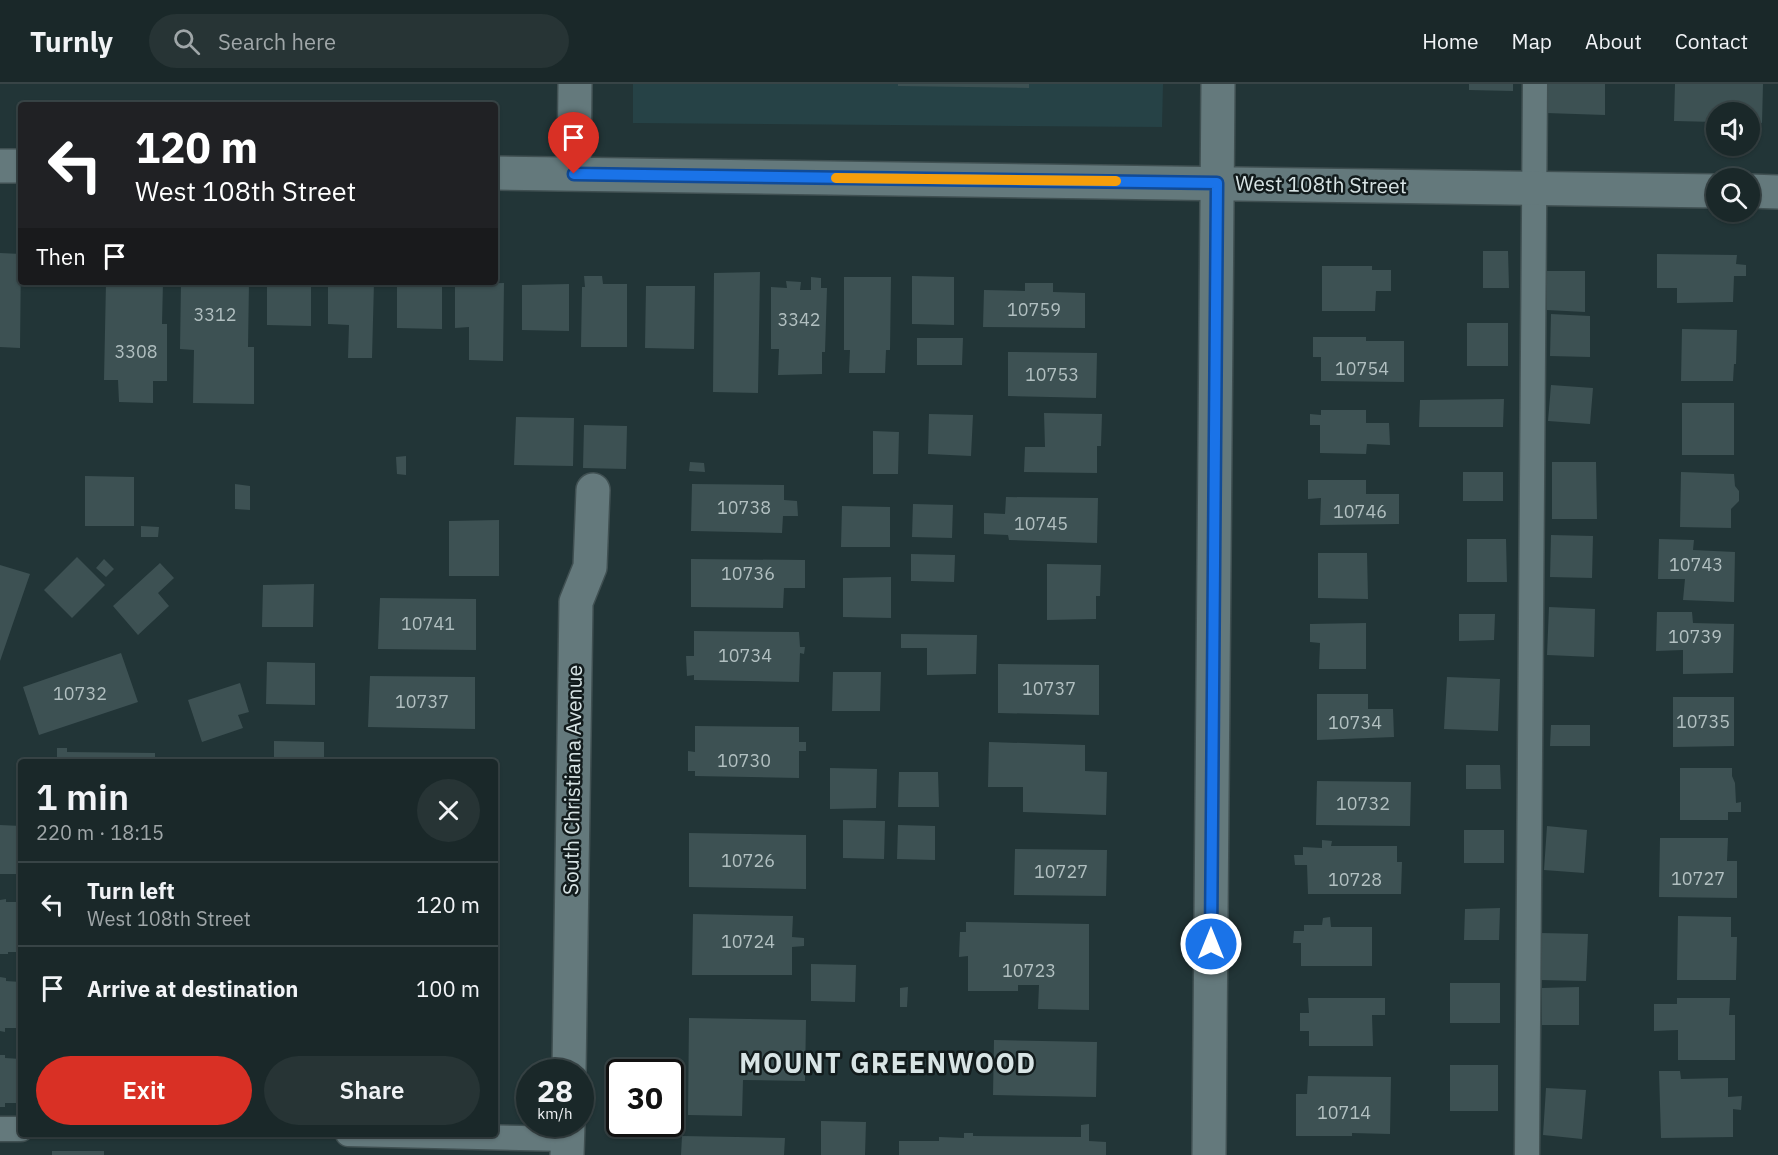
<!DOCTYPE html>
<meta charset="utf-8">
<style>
:root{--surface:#1a2829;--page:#273435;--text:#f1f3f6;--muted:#9fa6a8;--line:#384446;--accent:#d93025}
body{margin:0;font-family:"IBM Plex Sans",sans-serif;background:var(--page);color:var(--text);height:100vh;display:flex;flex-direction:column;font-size:22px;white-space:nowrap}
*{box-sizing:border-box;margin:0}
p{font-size:20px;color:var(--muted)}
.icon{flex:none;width:33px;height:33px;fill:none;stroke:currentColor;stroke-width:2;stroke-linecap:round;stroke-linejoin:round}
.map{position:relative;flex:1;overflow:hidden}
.side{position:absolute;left:18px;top:675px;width:480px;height:378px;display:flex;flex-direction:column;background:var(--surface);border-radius:6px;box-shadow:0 2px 4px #0004,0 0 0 2px var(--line)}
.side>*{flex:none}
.top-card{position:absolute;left:18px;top:18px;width:480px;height:183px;border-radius:6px;box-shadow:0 2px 4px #0004,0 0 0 2px var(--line);background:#202124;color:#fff;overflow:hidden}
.buttons{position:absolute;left:1706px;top:18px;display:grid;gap:12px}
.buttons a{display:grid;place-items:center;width:54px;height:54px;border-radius:50%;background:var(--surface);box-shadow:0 2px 4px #0004,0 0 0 2px var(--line);font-size:30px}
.speed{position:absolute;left:516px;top:975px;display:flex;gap:12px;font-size:30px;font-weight:700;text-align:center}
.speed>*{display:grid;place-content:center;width:78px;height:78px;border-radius:50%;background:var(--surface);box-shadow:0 2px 4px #0004,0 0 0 2px var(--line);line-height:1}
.speed small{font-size:15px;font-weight:400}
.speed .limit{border:3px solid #111;border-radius:9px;background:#fff;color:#111}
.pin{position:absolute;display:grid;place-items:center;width:51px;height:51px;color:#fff;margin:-62px -26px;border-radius:50% 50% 50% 0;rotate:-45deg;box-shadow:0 0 6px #0007}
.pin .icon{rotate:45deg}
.me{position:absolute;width:66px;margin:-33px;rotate:0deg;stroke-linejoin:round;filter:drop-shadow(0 0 4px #0008)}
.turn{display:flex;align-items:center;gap:21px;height:126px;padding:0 18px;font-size:27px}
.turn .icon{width:78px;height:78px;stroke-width:2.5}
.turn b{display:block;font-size:42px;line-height:51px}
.then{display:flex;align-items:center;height:57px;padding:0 18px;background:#0003;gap:12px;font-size:22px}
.round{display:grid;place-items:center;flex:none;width:63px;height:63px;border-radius:32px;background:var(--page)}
.headline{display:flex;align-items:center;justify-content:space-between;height:102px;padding:0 18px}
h1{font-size:36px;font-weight:600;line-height:45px}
.button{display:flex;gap:12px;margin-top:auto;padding:12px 18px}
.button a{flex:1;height:69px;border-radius:36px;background:var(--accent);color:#fff;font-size:24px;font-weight:600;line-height:69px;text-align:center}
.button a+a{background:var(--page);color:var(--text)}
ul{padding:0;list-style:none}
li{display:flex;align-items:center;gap:18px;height:84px;padding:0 18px;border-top:2px solid var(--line)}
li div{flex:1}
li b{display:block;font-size:22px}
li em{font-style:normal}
header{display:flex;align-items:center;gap:36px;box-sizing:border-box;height:84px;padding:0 30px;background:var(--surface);border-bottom:2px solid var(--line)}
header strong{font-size:28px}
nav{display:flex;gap:33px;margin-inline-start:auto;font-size:21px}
.search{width:420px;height:54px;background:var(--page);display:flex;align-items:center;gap:15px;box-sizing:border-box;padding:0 21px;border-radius:33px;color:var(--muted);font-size:22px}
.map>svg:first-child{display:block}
.built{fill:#264246}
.building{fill:#3d5153}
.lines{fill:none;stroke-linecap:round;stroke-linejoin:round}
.lane-casing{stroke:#405052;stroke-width:27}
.street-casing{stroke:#405052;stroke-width:36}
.lane{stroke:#64797c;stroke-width:24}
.street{stroke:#64797c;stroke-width:33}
.route-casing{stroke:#114b97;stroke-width:15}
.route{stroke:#1a73e8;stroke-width:10}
.slow{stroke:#f59e0b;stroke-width:10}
.labels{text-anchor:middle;stroke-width:5;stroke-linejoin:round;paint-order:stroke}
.number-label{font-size:18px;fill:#b1bfc0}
.street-label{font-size:21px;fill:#d8e4e5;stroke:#121b1c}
.district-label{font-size:27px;font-weight:bold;letter-spacing:1.5px;fill:#d8e4e5;stroke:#121b1c}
</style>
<header>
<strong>Turnly</strong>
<div class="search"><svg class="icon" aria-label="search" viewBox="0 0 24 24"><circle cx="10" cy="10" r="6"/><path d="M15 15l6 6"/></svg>Search here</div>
<nav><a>Home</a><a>Map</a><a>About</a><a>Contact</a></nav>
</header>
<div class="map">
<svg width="1778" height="1071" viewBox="0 0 1778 1071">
<rect width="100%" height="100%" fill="#223537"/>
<!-- built -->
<path class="built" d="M 633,0 L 1163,0 L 1162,43 L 633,39 Z"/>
<!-- building -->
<path class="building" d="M 898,0 L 1029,0 L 1029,4 L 898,2 Z
M 1469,0 L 1513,0 L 1513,7 L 1469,6 Z
M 1547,0 L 1605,0 L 1605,31 L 1546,29 Z
M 1675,0 L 1763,0 L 1762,39 L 1749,38 L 1749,28 L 1716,28 L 1716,38 L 1674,37 Z
M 1483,167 L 1508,167 L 1509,204 L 1483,204 Z
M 0,169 L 21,170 L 20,264 L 0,263 Z
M 1657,170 L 1737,171 L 1736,180 L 1746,181 L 1746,192 L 1734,192 L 1733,218 L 1677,219 L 1677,204 L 1657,204 Z
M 1322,182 L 1372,182 L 1372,186 L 1391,186 L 1391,207 L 1376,207 L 1375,227 L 1322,227 Z
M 1547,187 L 1585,187 L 1585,228 L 1547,226 Z
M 760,188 L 758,309 L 713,308 L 714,189 Z
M 584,192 L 602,192 L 603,200 L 627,200 L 627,263 L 581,263 L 582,203 L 585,203 Z
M 912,192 L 954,193 L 954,241 L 912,240 Z
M 811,193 L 821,194 L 821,204 L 827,204 L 825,268 L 822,268 L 822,290 L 778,291 L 779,265 L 771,265 L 771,203 L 787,204 L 786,197 L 801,198 L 800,206 L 811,206 Z
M 844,193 L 891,193 L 890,266 L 886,266 L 885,289 L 849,289 L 850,266 L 844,266 Z
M 106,198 L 163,198 L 162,240 L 167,240 L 167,297 L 153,297 L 153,319 L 119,318 L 118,296 L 104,296 Z
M 181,198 L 249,198 L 248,263 L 254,263 L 254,320 L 193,319 L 194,266 L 180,265 Z
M 267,198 L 311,198 L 311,242 L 267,241 Z
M 328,198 L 374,198 L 372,274 L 348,274 L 349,241 L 328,240 Z
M 397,199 L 442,199 L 442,245 L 397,244 Z
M 504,199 L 503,277 L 469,276 L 469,243 L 455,244 L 455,200 Z
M 1025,199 L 1053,199 L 1053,208 L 1085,209 L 1085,244 L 983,243 L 984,206 L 1025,207 Z
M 569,200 L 569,247 L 522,246 L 522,201 Z
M 646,202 L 695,202 L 694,265 L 645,264 Z
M 1551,230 L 1590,232 L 1590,273 L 1550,272 Z
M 1467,239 L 1508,239 L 1508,282 L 1467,282 Z
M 1682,245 L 1737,246 L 1736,280 L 1734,280 L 1733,297 L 1681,297 Z
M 1313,253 L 1366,253 L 1366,257 L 1404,257 L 1404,298 L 1321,297 L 1321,273 L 1313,273 Z
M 917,254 L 963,254 L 962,281 L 917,281 Z
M 1008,268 L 1097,269 L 1096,314 L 1008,312 Z
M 1551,301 L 1593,304 L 1590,340 L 1548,337 Z
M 1504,315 L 1503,343 L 1419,343 L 1420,316 Z
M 1682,319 L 1734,319 L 1734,371 L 1682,371 Z
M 1321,326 L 1366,326 L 1366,339 L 1389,339 L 1390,361 L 1367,360 L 1366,370 L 1320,369 L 1320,341 L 1310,341 L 1310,330 L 1321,331 Z
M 1044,329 L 1102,330 L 1101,362 L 1097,362 L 1097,389 L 1024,388 L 1025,363 L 1045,363 Z
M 929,330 L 973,331 L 971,372 L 928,370 Z
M 516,333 L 574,334 L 573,382 L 514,381 Z
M 584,341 L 627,342 L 626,385 L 583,384 Z
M 873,347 L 899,348 L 898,390 L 873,390 Z
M 406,372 L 406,391 L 397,390 L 396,373 Z
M 690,378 L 704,379 L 705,388 L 689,387 Z
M 1552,378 L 1596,378 L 1597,435 L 1552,435 Z
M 1463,388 L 1503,388 L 1503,417 L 1463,417 Z
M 1681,388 L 1734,390 L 1735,402 L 1739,407 L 1739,417 L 1731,425 L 1731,444 L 1680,443 Z
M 85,392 L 134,393 L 134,442 L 85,442 Z
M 1308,396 L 1366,396 L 1366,410 L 1399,410 L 1399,440 L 1320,441 L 1321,414 L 1308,415 Z
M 235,400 L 250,402 L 250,426 L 235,425 Z
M 692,400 L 784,401 L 784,416 L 797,417 L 798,432 L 783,432 L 782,449 L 691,447 Z
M 1006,413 L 1098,414 L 1097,459 L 1009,456 L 1008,451 L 984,450 L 984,429 L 1005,430 Z
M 913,420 L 953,421 L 952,454 L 912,453 Z
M 842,422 L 890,423 L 890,463 L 841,463 Z
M 499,436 L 499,492 L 449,492 L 449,437 Z
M 141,442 L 159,443 L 158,453 L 141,453 Z
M 1551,451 L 1593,452 L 1592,494 L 1550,493 Z
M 1467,455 L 1506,455 L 1507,498 L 1467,498 Z
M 1659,455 L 1694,456 L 1693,466 L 1735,468 L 1734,518 L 1683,516 L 1685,495 L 1658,495 Z
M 1318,469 L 1367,469 L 1368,515 L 1318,514 Z
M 911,470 L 955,471 L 954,498 L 911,497 Z
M 77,473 L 105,501 L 72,534 L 44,506 Z
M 104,475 L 114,485 L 106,493 L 96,484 Z
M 691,475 L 805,476 L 805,504 L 784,504 L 783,524 L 691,523 Z
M 160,479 L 174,494 L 158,509 L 169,522 L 138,551 L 113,522 Z
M 1047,480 L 1101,481 L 1100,512 L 1096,512 L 1096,535 L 1047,536 Z
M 0,481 L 30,490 L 0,577 Z
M 891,493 L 891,534 L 843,533 L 843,494 Z
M 314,500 L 313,543 L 262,543 L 263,501 Z
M 380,514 L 476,515 L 476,566 L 378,565 Z
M 1549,523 L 1595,525 L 1594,573 L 1547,571 Z
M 1657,528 L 1692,528 L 1693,539 L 1734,540 L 1733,589 L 1683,590 L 1683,566 L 1656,567 Z
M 1459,530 L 1495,530 L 1494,556 L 1459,557 Z
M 1366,539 L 1366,585 L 1319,585 L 1320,559 L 1310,558 L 1310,540 Z
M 694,547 L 799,548 L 800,563 L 805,563 L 804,570 L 800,569 L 799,598 L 694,596 L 694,591 L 687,592 L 686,572 L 694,572 Z
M 901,550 L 977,551 L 976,590 L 927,591 L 927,564 L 901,564 Z
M 121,569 L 138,618 L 39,651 L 23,603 Z
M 267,578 L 315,579 L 315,621 L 266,620 Z
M 998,580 L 1099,581 L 1099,631 L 998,629 Z
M 833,588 L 881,588 L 880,627 L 832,627 Z
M 370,592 L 475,593 L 475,645 L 368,643 Z
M 1447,593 L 1500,595 L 1498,647 L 1444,645 Z
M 240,599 L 249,628 L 238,631 L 243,644 L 202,658 L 188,616 Z
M 1317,610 L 1368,610 L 1368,625 L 1393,625 L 1394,653 L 1317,656 Z
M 1673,613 L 1734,613 L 1734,662 L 1673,663 Z
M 1551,641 L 1590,641 L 1590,662 L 1550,662 Z
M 695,642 L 799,643 L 799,658 L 806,658 L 806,667 L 799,667 L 799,694 L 695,692 L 695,687 L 688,687 L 688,667 L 695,668 Z
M 274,657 L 324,658 L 324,678 L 274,678 Z
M 989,658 L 1085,661 L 1085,687 L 1107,688 L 1106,731 L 1023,728 L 1023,703 L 988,703 Z
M 57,664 L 67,664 L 67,668 L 155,669 L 155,678 L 57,678 Z
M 380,674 L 473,675 L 473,678 L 380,678 Z
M 1466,681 L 1500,681 L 1501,705 L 1466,705 Z
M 830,684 L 877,685 L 876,724 L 830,725 Z
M 1680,684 L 1732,684 L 1732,692 L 1735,699 L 1736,719 L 1741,718 L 1741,728 L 1728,728 L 1728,736 L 1680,736 Z
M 899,688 L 938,688 L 939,723 L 898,723 Z
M 1317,697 L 1411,698 L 1410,742 L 1316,741 Z
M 843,736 L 885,737 L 884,775 L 843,774 Z
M 0,741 L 21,742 L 21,790 L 0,790 Z
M 898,741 L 935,742 L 935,776 L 897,775 Z
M 1547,742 L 1587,746 L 1584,789 L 1544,786 Z
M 1464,746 L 1504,746 L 1504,779 L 1464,779 Z
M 689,749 L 806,751 L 806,805 L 689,803 Z
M 1660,754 L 1728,754 L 1727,777 L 1737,777 L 1737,814 L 1659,813 Z
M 1322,756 L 1332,757 L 1331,762 L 1397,762 L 1397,778 L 1402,778 L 1401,810 L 1308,810 L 1307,781 L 1295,781 L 1294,771 L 1303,771 L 1303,763 L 1322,764 Z
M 1015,765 L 1107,766 L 1106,812 L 1014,811 Z
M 6,815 L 6,818 L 21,818 L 21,868 L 8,868 L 8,870 L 0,870 L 0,816 Z
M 1500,824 L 1499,856 L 1464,856 L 1465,825 Z
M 693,830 L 793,832 L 792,853 L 804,854 L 804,862 L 792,863 L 792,891 L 692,891 Z
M 1678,832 L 1731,833 L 1731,853 L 1737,853 L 1736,896 L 1677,896 Z
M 1330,833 L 1331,843 L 1372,843 L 1372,882 L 1301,882 L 1301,859 L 1293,859 L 1294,847 L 1304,847 L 1304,841 L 1322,841 L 1323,834 Z
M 966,838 L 1089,840 L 1089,926 L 1038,925 L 1039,901 L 1018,901 L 1018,907 L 968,907 L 968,872 L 959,873 L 960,848 L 966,848 Z
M 1541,849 L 1588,850 L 1586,897 L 1540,896 Z
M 811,880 L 856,881 L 855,918 L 811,917 Z
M 0,893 L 6,894 L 6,897 L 21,898 L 21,944 L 5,944 L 5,948 L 0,947 Z
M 1450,899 L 1500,899 L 1500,939 L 1450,939 Z
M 908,903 L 907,923 L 900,923 L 900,904 Z
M 1579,903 L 1579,941 L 1542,941 L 1542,904 Z
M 1308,914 L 1385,914 L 1385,931 L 1372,931 L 1373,962 L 1309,962 L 1309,947 L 1300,947 L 1300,929 L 1309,929 Z
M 1677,914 L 1730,914 L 1729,931 L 1735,931 L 1735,976 L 1678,976 L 1678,946 L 1654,947 L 1654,920 L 1677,920 Z
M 689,934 L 806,936 L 805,997 L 743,996 L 742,1032 L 688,1031 Z
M 994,956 L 1097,958 L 1096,1013 L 993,1011 Z
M 0,971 L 5,971 L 5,974 L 21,975 L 21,1019 L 5,1019 L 5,1023 L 0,1023 Z
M 1450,981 L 1498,981 L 1498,1027 L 1450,1027 Z
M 1659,987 L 1680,987 L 1681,995 L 1728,994 L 1728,1013 L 1742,1012 L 1741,1026 L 1733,1025 L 1733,1053 L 1661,1054 Z
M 1308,992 L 1391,993 L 1390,1050 L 1352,1049 L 1352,1052 L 1296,1052 L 1296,1010 L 1307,1010 Z
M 1546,1004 L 1586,1006 L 1582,1055 L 1543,1051 Z
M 821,1037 L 866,1038 L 865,1071 L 821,1071 Z
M 1089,1040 L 1089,1057 L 1106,1058 L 1106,1071 L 899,1071 L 899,1057 L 939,1057 L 939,1053 L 964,1054 L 964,1049 L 973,1049 L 973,1052 L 1081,1053 L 1081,1041 Z
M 682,1052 L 785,1054 L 784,1071 L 681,1071 Z
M 52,1067 L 104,1067 L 104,1071 L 52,1071 Z"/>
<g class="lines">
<!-- lane casing -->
<g class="lane-casing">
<path id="lane" d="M 0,1045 L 21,1045
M 348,1050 L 568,1055
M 1527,1071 L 1535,0"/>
</g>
<!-- street casing -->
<g class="street-casing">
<path id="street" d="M 0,82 L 21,82
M 495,89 L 1716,107
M 574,90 L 575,0
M 1749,107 L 1778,108
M 569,988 L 576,518 L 590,483 L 593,406
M 567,1071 L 568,1040
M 1209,1071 L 1218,0"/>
</g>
<!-- lane -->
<use href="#lane" class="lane"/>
<!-- street -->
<use href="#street" class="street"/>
</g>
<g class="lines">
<!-- route casing -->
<g class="route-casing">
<path id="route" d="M 574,90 L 1217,99 L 1211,860"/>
</g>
<!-- route -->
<use href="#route" class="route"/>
<!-- slow -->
<path class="slow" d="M 836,94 L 1116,97"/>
</g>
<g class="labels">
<!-- number labels -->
<g class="number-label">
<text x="1034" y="232">10759</text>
<text x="215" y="237">3312</text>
<text x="799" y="242">3342</text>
<text x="136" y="274">3308</text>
<text x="1362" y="291">10754</text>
<text x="1052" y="297">10753</text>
<text x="744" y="430">10738</text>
<text x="1360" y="434">10746</text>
<text x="1041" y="446">10745</text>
<text x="1696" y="487">10743</text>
<text x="748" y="496">10736</text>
<text x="428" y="546">10741</text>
<text x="1695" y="559">10739</text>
<text x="745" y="578">10734</text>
<text x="1049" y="611">10737</text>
<text x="80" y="616">10732</text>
<text x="422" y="624">10737</text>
<text x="1703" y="644">10735</text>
<text x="1355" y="645">10734</text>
<text x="744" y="683">10730</text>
<text x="1363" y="726">10732</text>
<text x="748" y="783">10726</text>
<text x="1061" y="794">10727</text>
<text x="1698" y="801">10727</text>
<text x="1355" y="802">10728</text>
<text x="748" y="864">10724</text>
<text x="1029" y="893">10723</text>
<text x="1344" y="1035">10714</text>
</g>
<!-- street labels -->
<g class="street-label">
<text transform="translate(1321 101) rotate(1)" y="7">West 108th Street</text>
<text transform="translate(573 696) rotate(-89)" y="7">South Christiana Avenue</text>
</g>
<!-- district labels -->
<g class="district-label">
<text x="888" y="989">MOUNT GREENWOOD</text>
</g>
</g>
</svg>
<div class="buttons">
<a><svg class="icon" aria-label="sound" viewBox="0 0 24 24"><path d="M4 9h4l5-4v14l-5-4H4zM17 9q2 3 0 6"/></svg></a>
<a><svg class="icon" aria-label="search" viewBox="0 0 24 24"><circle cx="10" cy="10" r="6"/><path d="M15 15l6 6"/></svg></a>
</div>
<div class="speed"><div>28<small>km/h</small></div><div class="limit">30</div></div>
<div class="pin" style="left:574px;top:90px;background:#d93025"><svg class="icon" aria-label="arrive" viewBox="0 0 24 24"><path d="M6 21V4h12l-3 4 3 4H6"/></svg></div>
<svg class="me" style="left:1211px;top:860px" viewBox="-20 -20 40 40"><circle r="17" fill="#1a73e8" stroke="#fff" stroke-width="3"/><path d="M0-11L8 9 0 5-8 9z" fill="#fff"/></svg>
<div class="top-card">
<div class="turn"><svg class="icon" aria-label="left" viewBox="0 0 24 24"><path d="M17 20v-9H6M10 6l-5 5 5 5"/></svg><div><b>120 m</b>West 108th Street</div></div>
<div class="then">Then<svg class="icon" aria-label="arrive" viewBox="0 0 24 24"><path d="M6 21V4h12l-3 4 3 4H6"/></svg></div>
</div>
<section class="side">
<div class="headline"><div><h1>1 min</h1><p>220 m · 18:15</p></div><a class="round"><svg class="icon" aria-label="close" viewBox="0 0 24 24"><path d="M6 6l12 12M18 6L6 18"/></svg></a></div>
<ul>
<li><svg class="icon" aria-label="left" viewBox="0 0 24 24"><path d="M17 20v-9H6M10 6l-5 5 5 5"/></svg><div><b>Turn left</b><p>West 108th Street</p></div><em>120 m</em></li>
<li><svg class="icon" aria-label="arrive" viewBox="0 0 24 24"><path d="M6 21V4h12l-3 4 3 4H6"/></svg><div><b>Arrive at destination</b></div><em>100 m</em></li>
</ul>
<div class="button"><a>Exit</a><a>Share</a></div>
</section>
</div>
